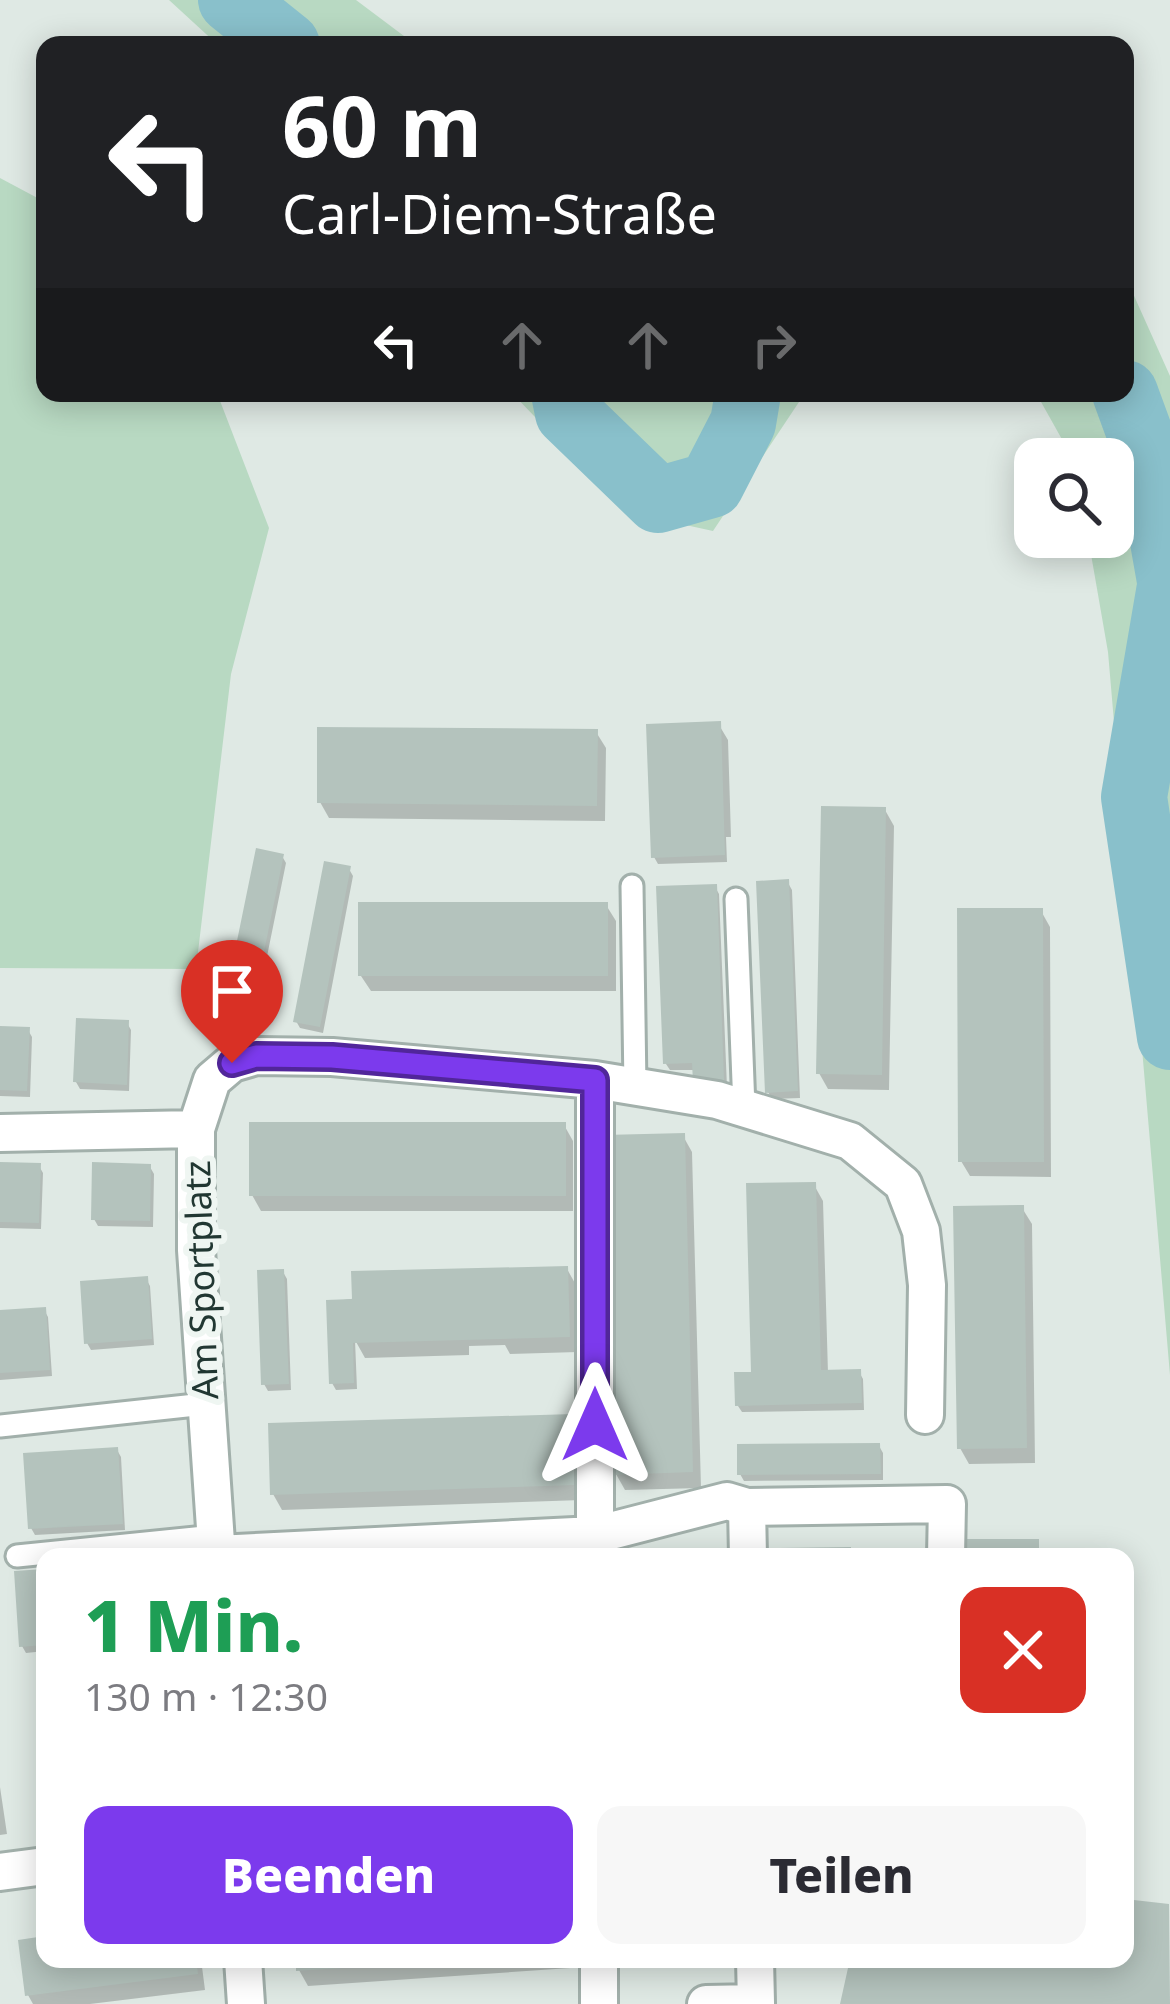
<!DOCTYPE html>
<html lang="de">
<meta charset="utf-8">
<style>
:root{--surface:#fff;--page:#f7f7f7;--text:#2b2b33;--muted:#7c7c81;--accent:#7c3aed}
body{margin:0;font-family:"Noto Sans",sans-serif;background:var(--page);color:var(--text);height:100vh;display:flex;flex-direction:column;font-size:45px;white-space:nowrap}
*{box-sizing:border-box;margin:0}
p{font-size:39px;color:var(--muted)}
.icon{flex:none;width:66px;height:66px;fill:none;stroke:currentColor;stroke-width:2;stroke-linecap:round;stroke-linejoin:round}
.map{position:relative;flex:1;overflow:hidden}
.details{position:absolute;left:36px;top:1548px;width:1098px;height:420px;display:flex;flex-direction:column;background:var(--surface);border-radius:24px;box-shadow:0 6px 30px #0003}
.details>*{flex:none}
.top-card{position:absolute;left:36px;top:36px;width:1098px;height:366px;border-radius:24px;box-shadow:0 6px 30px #0003;background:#202124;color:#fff;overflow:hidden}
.tools{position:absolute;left:1014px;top:438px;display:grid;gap:24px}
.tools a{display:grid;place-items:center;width:120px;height:120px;border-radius:24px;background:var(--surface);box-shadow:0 6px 30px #0003;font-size:60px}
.pin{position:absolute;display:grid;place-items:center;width:102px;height:102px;color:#fff;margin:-123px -51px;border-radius:50% 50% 50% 0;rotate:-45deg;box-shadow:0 0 12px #0007}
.pin .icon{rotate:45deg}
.me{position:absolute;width:132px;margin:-66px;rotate:0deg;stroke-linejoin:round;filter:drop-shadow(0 0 9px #0008)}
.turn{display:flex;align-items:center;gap:42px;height:252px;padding:0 48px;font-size:54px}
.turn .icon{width:156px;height:156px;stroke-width:2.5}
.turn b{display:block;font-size:84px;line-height:102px}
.lanes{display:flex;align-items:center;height:114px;padding:0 48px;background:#0003;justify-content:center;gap:60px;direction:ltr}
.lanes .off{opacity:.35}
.round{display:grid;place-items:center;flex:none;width:126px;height:126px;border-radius:24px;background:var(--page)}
.overview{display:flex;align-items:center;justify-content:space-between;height:204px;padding:0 48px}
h1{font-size:72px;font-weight:800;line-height:90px;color:#1e9e55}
.button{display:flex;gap:24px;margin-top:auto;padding:24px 48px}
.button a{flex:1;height:138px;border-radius:24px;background:var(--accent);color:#fff;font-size:48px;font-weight:800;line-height:138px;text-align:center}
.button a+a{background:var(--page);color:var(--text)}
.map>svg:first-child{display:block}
.green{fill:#b8d9c2}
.shadow{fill:#0003}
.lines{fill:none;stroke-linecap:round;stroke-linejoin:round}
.river{stroke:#89c0cb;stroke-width:66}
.building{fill:#b4c3bd}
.service-casing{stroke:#a2b0ab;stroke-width:27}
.minor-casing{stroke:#a2b0ab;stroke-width:42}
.service{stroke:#fff;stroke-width:21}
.minor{stroke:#fff;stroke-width:36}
.route-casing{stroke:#51269a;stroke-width:30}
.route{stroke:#7c3aed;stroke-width:21}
.labels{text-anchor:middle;stroke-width:12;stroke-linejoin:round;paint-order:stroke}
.street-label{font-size:36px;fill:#213732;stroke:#eff6f2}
</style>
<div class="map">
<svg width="1170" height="2004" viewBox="0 0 1170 2004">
<rect width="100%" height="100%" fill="#dfe9e4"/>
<!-- green -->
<path class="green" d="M 169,0 L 356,0 L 416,45 L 218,45 Z
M 0,178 L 45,202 L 45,393 L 217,393 L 269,528 L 231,674 L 196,969 L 0,968 Z
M 1125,285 L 1131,289 L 1170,376 L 1170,1375 L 1108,652 L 1088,537 L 1113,537 L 1113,459 L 1073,459 L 1036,393 L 1125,393 Z
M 512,393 L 805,393 L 713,531 L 626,512 Z"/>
<!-- shadow -->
<path class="shadow" d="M 719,725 L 728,740 L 731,837 L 726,837 L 727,862 L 658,864 L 654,857 Z
M 596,732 L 606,748 L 605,821 L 329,818 L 320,802 Z
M 885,810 L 894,826 L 889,1090 L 828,1089 L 819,1073 Z
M 282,856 L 286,863 L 251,1035 L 227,1030 L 223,1023 Z
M 349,869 L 353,876 L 323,1033 L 300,1028 L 296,1021 Z
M 788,883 L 792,890 L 800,1098 L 772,1099 L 768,1092 Z
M 715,887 L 719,894 L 727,1087 L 700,1088 L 696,1070 L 670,1070 L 666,1064 Z
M 606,905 L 616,921 L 616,991 L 371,991 L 361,976 Z
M 1041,911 L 1050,927 L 1051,1177 L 970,1176 L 961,1161 Z
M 127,1023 L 131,1030 L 129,1091 L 80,1089 L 76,1082 Z
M 0,1029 L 28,1030 L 32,1037 L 30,1097 L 0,1096 Z
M 564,1125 L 573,1141 L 573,1211 L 261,1211 L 252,1195 Z
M 683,1136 L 692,1152 L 701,1488 L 625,1490 L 616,1474 Z
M 0,1165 L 39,1166 L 43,1173 L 41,1229 L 0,1228 Z
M 150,1167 L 154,1174 L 153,1227 L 98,1226 L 94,1219 Z
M 814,1185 L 823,1201 L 828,1373 L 859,1372 L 863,1379 L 864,1410 L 742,1412 L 738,1406 L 756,1375 Z
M 1022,1208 L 1032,1224 L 1035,1463 L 969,1464 L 960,1448 Z
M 567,1269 L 576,1285 L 578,1352 L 510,1354 L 505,1345 L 469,1346 L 469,1355 L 365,1358 L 355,1340 L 357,1389 L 336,1390 L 332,1383 L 329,1302 Z
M 283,1272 L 287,1279 L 291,1390 L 268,1391 L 264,1384 Z
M 146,1279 L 150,1286 L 154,1345 L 91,1350 L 87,1343 Z
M 44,1310 L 48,1317 L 52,1376 L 0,1380 L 0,1313 Z
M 571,1417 L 580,1432 L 582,1500 L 282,1510 L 273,1494 Z
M 879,1446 L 883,1453 L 883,1480 L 744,1481 L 740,1474 Z
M 117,1450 L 121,1457 L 125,1530 L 35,1535 L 31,1528 Z
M 45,1572 L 45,1651 L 26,1653 L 22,1646 Z
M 0,1787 L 7,1834 L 0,1835 Z
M 45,1939 L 45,1959 L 201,1959 L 205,1990 L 90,2004 L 33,2004 L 28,1995 Z
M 299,1959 L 584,1959 L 585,1967 L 308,1986 L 299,1970 Z"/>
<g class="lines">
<!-- river -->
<path class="river" d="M 231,0 L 287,45
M 564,393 L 568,413 L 658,500 L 711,485 L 743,423 L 748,393
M 1125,393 L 1148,456 L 1170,581
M 1170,586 L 1134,797 L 1170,1037"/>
</g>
<!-- building -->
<path class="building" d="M 721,721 L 725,855 L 651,858 L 646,724 Z
M 317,727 L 598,729 L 597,806 L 317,803 Z
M 821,806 L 886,807 L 882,1075 L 816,1074 Z
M 256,848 L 284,854 L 248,1030 L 220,1024 Z
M 324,861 L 351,866 L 320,1027 L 293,1022 Z
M 789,879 L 798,1091 L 765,1093 L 756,881 Z
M 717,884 L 724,1080 L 693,1082 L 692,1063 L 663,1064 L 656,886 Z
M 358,902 L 608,902 L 608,976 L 358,976 Z
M 957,908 L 1043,908 L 1044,1162 L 958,1162 Z
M 76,1018 L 129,1020 L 127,1085 L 73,1082 Z
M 0,1026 L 30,1027 L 27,1091 L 0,1090 Z
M 249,1122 L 566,1122 L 566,1196 L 249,1196 Z
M 685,1133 L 693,1472 L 613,1475 L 604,1135 Z
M 0,1162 L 41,1163 L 39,1223 L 0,1222 Z
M 92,1162 L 151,1164 L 150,1221 L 91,1220 Z
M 816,1182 L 821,1370 L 861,1369 L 862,1403 L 735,1406 L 734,1372 L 751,1372 L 746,1183 Z
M 1024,1205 L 1027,1448 L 957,1449 L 953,1206 Z
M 568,1266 L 570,1337 L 353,1343 L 354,1383 L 329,1384 L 326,1300 L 352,1299 L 351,1271 Z
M 284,1269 L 289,1384 L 261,1385 L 257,1270 Z
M 148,1276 L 152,1339 L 84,1344 L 80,1281 Z
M 46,1307 L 50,1370 L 0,1373 L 0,1310 Z
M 573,1414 L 575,1485 L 270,1495 L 268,1423 Z
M 880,1443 L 881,1474 L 737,1475 L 737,1444 Z
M 118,1447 L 123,1524 L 28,1529 L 23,1453 Z
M 957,1539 L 1039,1539 L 1039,1557 L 957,1557 Z
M 851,1547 L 851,1557 L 780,1557 L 780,1548 Z
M 45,1569 L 45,1645 L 19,1647 L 14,1571 Z
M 1125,1899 L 1169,1904 L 1170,2004 L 840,2004 L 850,1959 L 1125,1959 Z
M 45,1936 L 45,1959 L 196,1959 L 198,1974 L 25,1996 L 18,1940 Z
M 296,1959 L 419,1959 L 419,1963 L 296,1971 Z"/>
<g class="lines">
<!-- service casing -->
<g class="service-casing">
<path id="service" d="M 632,886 L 635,1087
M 736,899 L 744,1108
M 0,1426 L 205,1404
M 17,1556 L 215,1536"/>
</g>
<!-- minor casing -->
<g class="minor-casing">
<path id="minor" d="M 595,1080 L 595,1557
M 0,1133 L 196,1129
M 747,1507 L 748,1557
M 217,1554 L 595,1535 L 727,1501 L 747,1507 L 947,1504 L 946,1557
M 217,1557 L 196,1250 L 196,1129 L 212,1080 L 232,1063 L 256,1056 L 332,1057 L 595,1080 L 717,1100 L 850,1141 L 903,1184 L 921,1231 L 927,1285 L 925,1415
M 0,1872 L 45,1866
M 243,1959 L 246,2004
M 599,1959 L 599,2004
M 706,2004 L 756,2003 L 755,1959"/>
</g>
<!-- service -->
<use href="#service" class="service"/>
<!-- minor -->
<use href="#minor" class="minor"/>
</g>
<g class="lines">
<!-- route casing -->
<g class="route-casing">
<path id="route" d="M 232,1063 L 256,1056 L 332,1057 L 595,1080 L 595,1425"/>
</g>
<!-- route -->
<use href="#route" class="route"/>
</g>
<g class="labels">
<!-- street labels -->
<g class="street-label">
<text transform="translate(201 1280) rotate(-92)" y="13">Am Sportplatz</text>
</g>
</g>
</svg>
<div class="tools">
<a><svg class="icon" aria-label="search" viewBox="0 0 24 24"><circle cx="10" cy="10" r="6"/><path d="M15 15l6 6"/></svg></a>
</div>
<div class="pin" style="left:232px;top:1063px;background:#d93025"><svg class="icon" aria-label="arrive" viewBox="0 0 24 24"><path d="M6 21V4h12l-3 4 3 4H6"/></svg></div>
<svg class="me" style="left:595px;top:1425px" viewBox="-20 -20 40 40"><path d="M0-17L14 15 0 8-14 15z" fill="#7c3aed" stroke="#fff" stroke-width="4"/></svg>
<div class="top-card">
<div class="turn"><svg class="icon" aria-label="left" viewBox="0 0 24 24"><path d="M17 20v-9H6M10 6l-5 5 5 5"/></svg><div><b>60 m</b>Carl-Diem-Straße</div></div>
<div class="lanes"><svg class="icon" aria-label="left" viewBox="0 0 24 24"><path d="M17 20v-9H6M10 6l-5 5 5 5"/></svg><svg class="icon off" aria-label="ahead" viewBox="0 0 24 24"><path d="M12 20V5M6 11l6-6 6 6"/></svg><svg class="icon off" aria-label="ahead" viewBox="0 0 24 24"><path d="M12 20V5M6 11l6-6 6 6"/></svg><svg class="icon off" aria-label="right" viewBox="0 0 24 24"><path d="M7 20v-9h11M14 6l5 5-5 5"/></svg></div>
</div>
<section class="details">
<div class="overview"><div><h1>1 Min.</h1><p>130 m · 12:30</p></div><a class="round" style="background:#d93025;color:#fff"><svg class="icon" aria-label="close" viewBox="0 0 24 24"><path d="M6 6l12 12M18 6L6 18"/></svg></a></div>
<div class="button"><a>Beenden</a><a>Teilen</a></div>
</section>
</div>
